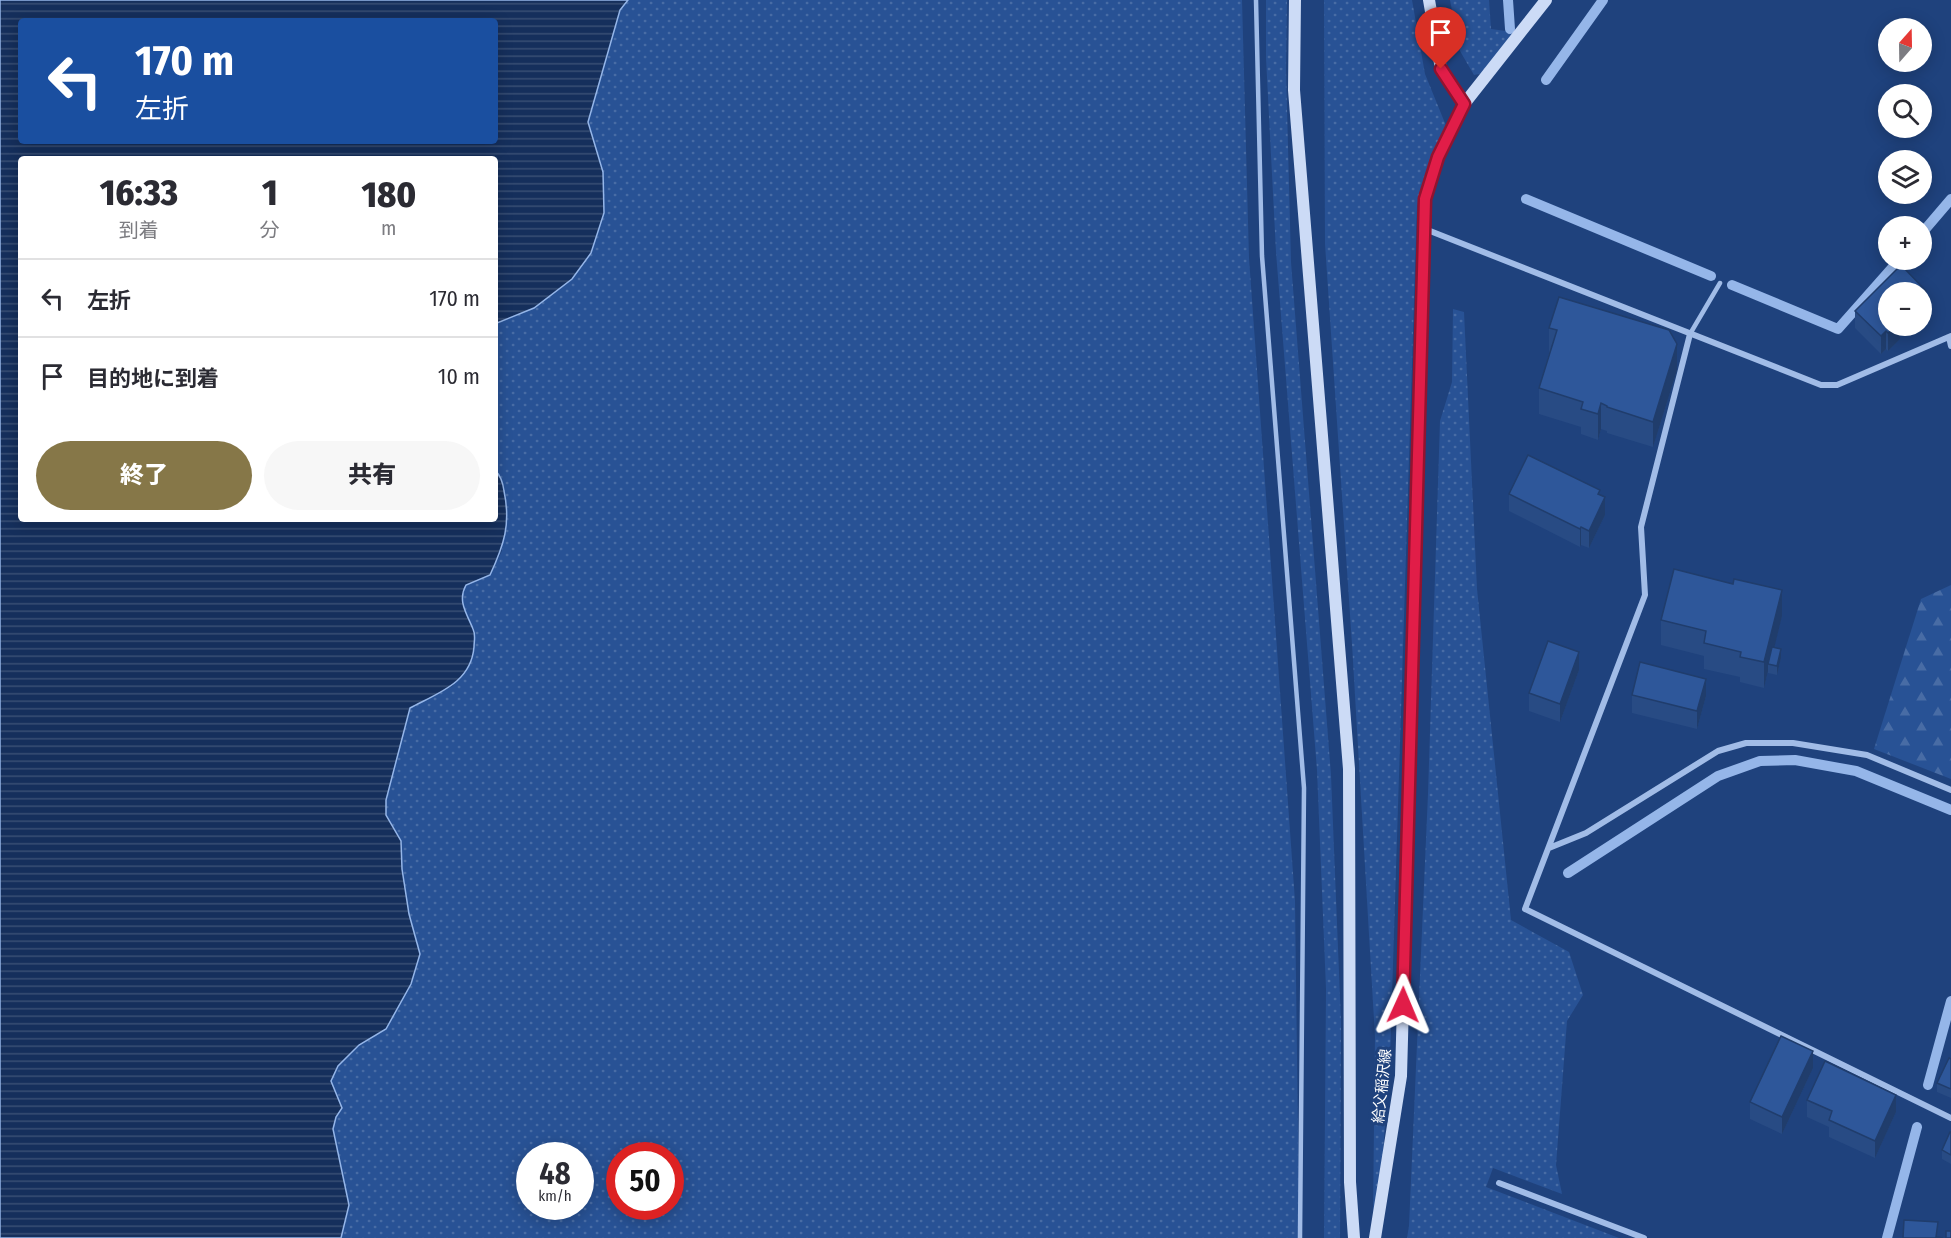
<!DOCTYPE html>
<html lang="ja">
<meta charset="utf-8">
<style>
:root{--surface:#fff;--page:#f7f7f7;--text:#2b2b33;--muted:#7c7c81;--line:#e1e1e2;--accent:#867748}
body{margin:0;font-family:"Fira Sans Condensed","Noto Sans JP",sans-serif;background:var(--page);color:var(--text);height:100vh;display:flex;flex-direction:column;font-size:22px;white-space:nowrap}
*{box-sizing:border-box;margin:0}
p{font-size:20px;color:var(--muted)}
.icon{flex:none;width:33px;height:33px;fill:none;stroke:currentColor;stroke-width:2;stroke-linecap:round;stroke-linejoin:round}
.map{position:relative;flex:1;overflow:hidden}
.details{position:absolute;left:18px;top:156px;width:480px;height:366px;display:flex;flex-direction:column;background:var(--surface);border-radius:6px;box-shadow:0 3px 15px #0003}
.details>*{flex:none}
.top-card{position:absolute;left:18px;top:18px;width:480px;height:126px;border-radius:6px;box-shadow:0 3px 15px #0003;background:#1a4fa0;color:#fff;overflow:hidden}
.needle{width:39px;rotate:20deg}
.buttons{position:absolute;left:1878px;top:18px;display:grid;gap:12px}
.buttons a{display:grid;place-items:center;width:54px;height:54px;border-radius:50%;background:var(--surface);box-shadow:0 3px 15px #0003;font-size:30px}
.speed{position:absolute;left:516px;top:1142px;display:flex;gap:12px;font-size:30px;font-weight:700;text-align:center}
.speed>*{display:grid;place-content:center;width:78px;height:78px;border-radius:50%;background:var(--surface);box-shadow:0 3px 15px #0003;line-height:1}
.speed small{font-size:15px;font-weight:400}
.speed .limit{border:9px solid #d22;background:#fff;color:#111}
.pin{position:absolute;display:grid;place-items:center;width:51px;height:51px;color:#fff;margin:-62px -26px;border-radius:50% 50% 50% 0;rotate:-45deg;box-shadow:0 0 6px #0007}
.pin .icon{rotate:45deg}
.me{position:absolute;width:66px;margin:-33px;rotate:1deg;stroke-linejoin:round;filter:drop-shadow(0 0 4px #0008)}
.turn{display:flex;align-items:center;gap:21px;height:126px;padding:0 18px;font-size:27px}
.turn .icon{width:78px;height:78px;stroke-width:2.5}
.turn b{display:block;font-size:42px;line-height:51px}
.eta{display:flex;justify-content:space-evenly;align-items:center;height:102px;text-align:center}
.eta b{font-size:36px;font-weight:800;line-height:42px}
.primary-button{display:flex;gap:12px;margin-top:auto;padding:12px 18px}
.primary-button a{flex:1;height:69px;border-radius:36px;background:var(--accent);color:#fff;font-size:24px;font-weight:800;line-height:69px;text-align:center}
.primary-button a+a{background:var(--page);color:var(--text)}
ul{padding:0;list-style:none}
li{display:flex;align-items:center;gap:18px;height:78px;padding:0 18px;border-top:2px solid var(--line)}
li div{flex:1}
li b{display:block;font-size:22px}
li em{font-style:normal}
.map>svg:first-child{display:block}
.grass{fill:url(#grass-dots);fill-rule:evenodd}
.forest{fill:url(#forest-firs)}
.water{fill:url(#water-rules);stroke:#95b6e9;stroke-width:1.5;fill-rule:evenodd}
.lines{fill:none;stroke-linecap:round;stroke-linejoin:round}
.stream{stroke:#95b6e9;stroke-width:10}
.lane{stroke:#a1bce7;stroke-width:4.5}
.street{stroke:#a1bce7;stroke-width:6}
.secondary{stroke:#ccdbf6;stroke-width:12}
.wall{fill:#284b84}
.shaded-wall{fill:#203d6c}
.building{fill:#2e579a;stroke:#203d6c;stroke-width:1.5}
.route-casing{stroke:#92132f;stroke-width:15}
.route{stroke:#e11d48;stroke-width:10}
.labels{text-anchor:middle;stroke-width:6;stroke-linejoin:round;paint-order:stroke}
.street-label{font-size:15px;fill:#fff;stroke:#1f427d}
</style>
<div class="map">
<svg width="1951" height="1238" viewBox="0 0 1951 1238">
<defs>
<pattern id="grass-dots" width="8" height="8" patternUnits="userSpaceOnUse" patternTransform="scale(1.5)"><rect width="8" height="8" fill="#285295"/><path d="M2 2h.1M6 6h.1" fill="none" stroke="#486ca5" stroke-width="1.8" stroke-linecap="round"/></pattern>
<pattern id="forest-firs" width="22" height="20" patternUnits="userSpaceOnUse" patternTransform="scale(1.5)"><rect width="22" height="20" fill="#285295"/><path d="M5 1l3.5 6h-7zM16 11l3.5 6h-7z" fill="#486ca5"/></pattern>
<pattern id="water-rules" width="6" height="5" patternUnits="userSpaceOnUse" patternTransform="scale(1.5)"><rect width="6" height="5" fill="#152f5c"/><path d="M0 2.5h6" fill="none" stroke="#384e74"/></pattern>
</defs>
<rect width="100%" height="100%" fill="#1f427d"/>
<!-- grass -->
<path class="grass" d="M 628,0 L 1242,0 L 1249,258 L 1295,901 L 1299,1213 L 1298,1238 L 341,1238 L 349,1205 L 333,1129 L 336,1117 L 331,1081 L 338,1066 L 359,1045 L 386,1029 L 420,954 L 409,914 L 402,869 L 401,841 L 386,815 L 386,800 L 410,708 L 453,686 L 475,632 C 468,617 457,602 465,585 L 490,575 L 502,551 L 497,471 L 495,470 L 495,323 L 534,308 L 572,279 L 591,138 L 588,122 L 620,10 ZM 530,1155 L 580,1155 L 580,1206 L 530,1206 ZM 620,1155 L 670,1155 L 670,1206 L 620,1206 Z
M 1266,0 L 1287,0 L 1286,69 L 1291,262 L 1331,775 L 1341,1022 L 1340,1238 L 1324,1238 L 1326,989 L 1317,770 L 1276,252 L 1266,58 Z
M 1324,0 L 1412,0 L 1425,74 L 1449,133 L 1425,177 L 1417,206 L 1390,1059 L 1379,1205 L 1373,1215 L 1375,1037 L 1352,644 L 1325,244 Z
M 1450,0 L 1489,0 L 1491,29 L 1520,33 L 1489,72 L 1474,75 L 1460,51 Z
M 1453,309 L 1464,312 L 1477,589 L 1511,920 L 1569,952 L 1583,995 L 1567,1021 L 1556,1165 L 1562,1194 L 1493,1168 L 1486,1187 L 1619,1238 L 1407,1238 L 1409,1226 L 1428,794 L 1440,421 L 1452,382 Z"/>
<!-- forest -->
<path class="forest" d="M 1951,585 L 1951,779 L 1874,749 L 1921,599 Z"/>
<!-- water -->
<path class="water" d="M 0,0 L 628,0 L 620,10 L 588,122 L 603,172 L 604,213 L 591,253 L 572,279 L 534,308 L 497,323 L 495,323 L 495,159 L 21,159 L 21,519 L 495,519 L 495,470 C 501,476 503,483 504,491 C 511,524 504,545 490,575 L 466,585 C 457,601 467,614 473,629 C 476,635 474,641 474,647 C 471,683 438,693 410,708 L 386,800 L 386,815 L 401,841 L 402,869 L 409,914 L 420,954 L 411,984 L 386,1029 L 359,1045 L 338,1066 L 331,1081 L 342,1108 L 336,1117 L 333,1129 L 349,1205 L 341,1238 L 0,1238 ZM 21,21 L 495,21 L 495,141 L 21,141 Z"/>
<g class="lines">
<!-- stream -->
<path class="stream" d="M 1508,0 L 1510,29
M 1546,80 L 1603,0
M 1526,199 L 1711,276
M 1922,233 L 1951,199
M 1732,285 L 1838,329 L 1899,260
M 1568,873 L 1718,776 L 1760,761 L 1795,760 L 1856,771 L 1951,810
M 1928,1085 L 1951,1001
M 1887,1238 L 1917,1127"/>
<!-- lane -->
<path class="lane" d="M 1256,0 L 1262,256 L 1304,788 L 1300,1238
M 1690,334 L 1720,283"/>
<!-- street -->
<path class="street" d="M 1425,229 L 1821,385 L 1837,385 L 1951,336
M 1690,334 L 1641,527 L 1645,595 L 1525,909 L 1951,1118
M 1949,337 L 1951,346
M 1549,848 L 1586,833 L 1718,751 L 1746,743 L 1793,743 L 1867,755 L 1951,790
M 1499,1183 L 1644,1238"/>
<!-- secondary -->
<path class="secondary" d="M 1295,0 L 1294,90 L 1349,769 L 1350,1182 L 1354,1238
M 1429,0 L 1441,69 L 1464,104
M 1375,1238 L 1401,1076 L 1425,199 L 1438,157 L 1464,104 L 1546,0"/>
</g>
<!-- wall -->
<path class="wall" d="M 1901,265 L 1926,291 L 1926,309 L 1922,313 L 1922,292 L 1888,292 L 1888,326 L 1909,326 L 1900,334 L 1900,339 L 1888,351 L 1886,349 L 1881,354 L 1855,328 L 1855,311 Z
M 1549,328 L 1677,370 L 1653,447 L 1607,433 L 1607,431 L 1601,429 L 1598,440 L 1581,434 L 1581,427 L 1539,414 L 1539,388 L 1549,353 Z
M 1509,494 L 1600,495 L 1605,515 L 1589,548 L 1581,545 L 1580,547 L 1509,511 Z
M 1782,616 L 1774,647 L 1781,658 L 1777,675 L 1768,673 L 1768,671 L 1764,688 L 1740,682 L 1740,677 L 1704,669 L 1704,656 L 1661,645 L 1661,620 Z
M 1579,670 L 1560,722 L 1529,711 L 1529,693 Z
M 1632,695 L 1706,696 L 1697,729 L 1632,713 Z
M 1951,1059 L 1951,1098 L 1937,1092 L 1937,1083 Z
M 1813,1068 L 1782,1134 L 1750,1119 L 1750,1102 Z
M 1807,1100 L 1896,1112 L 1875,1158 L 1829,1137 L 1829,1127 L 1807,1117 Z
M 1951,1132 L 1951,1164 L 1942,1159 L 1942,1150 Z"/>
<!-- shaded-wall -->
<path class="shaded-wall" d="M 1926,291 L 1926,309 L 1922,313 L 1922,296 Z
M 1896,326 L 1909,326 L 1900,334 L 1900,339 L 1888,351 L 1888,333 Z
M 1886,331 L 1886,349 L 1881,354 L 1881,336 Z
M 1677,344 L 1677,370 L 1653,447 L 1653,422 Z
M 1601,403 L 1601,429 L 1598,440 L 1598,414 Z
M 1605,497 L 1605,515 L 1589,548 L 1589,531 Z
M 1581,527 L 1581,545 L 1580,547 L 1580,529 Z
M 1782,590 L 1782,616 L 1770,665 L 1768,664 L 1768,671 L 1764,688 L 1764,662 Z
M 1781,649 L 1781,658 L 1777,675 L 1777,666 Z
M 1579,652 L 1579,670 L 1560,722 L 1560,704 Z
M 1706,679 L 1706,696 L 1697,729 L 1697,711 Z
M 1813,1051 L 1813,1068 L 1782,1134 L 1782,1117 Z
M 1896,1095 L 1896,1112 L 1875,1158 L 1875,1141 Z"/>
<!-- building -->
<path class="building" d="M 1901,265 L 1926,291 L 1922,296 L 1922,292 L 1888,292 L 1888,326 L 1896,326 L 1888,333 L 1886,331 L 1881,336 L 1855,311 Z
M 1559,297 L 1669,330 L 1677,344 L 1653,422 L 1607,407 L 1607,406 L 1601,403 L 1598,414 L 1581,409 L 1583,402 L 1539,388 L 1557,330 L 1549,328 Z
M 1528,455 L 1600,490 L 1598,494 L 1605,497 L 1589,531 L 1581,527 L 1580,529 L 1509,494 Z
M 1674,569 L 1733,584 L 1734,579 L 1782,590 L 1764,662 L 1740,657 L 1741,652 L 1704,643 L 1706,631 L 1661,620 Z
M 1548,641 L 1579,652 L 1560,704 L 1529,693 Z
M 1772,647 L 1781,649 L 1777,666 L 1768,664 Z
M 1640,662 L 1706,679 L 1697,711 L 1632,695 Z
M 1781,1036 L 1813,1051 L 1782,1117 L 1750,1102 Z
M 1949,1058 L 1951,1059 L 1951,1089 L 1937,1083 Z
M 1825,1061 L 1896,1095 L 1875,1141 L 1829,1120 L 1832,1111 L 1807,1100 Z
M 1950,1132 L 1951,1132 L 1951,1155 L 1942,1150 Z
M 1904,1220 L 1938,1222 L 1936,1237 L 1943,1238 L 1903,1238 Z
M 1946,1231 L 1951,1231 L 1951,1238 L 1946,1238 Z"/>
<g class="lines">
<!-- route casing -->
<g class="route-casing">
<path id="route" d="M 1403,1005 L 1425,199 L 1438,157 L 1464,104 L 1441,69"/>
</g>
<!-- route -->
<use href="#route" class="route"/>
</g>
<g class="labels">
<!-- street labels -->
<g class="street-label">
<text transform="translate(1382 1086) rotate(-84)" y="5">給父稲沢線</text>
</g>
</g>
</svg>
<div class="buttons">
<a><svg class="needle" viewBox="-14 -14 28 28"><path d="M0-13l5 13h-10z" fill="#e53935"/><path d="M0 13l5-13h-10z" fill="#7c7c81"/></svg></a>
<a><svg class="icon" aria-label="search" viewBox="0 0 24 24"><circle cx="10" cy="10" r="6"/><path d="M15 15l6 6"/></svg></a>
<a><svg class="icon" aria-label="layers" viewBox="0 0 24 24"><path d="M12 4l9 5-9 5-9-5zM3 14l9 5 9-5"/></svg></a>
<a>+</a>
<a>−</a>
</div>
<div class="speed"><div>48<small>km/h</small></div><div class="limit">50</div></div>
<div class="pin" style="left:1441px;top:69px;background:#d93025"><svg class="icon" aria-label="arrive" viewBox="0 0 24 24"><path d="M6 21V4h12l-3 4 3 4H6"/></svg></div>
<svg class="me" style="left:1403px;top:1005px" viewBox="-20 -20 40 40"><path d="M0-17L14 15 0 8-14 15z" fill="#e11d48" stroke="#fff" stroke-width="4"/></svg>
<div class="top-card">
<div class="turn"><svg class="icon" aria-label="left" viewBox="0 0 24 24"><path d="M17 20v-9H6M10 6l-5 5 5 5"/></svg><div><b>170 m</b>左折</div></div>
</div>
<section class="details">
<div class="eta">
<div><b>16:33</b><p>到着</p></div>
<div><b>1</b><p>分</p></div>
<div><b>180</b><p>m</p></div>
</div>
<ul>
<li><svg class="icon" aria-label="left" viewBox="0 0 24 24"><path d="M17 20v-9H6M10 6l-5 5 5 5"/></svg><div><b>左折</b></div><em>170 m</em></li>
<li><svg class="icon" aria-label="arrive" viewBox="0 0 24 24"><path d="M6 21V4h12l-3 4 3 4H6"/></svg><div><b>目的地に到着</b></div><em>10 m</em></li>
</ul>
<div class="primary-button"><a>終了</a><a>共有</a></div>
</section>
</div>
